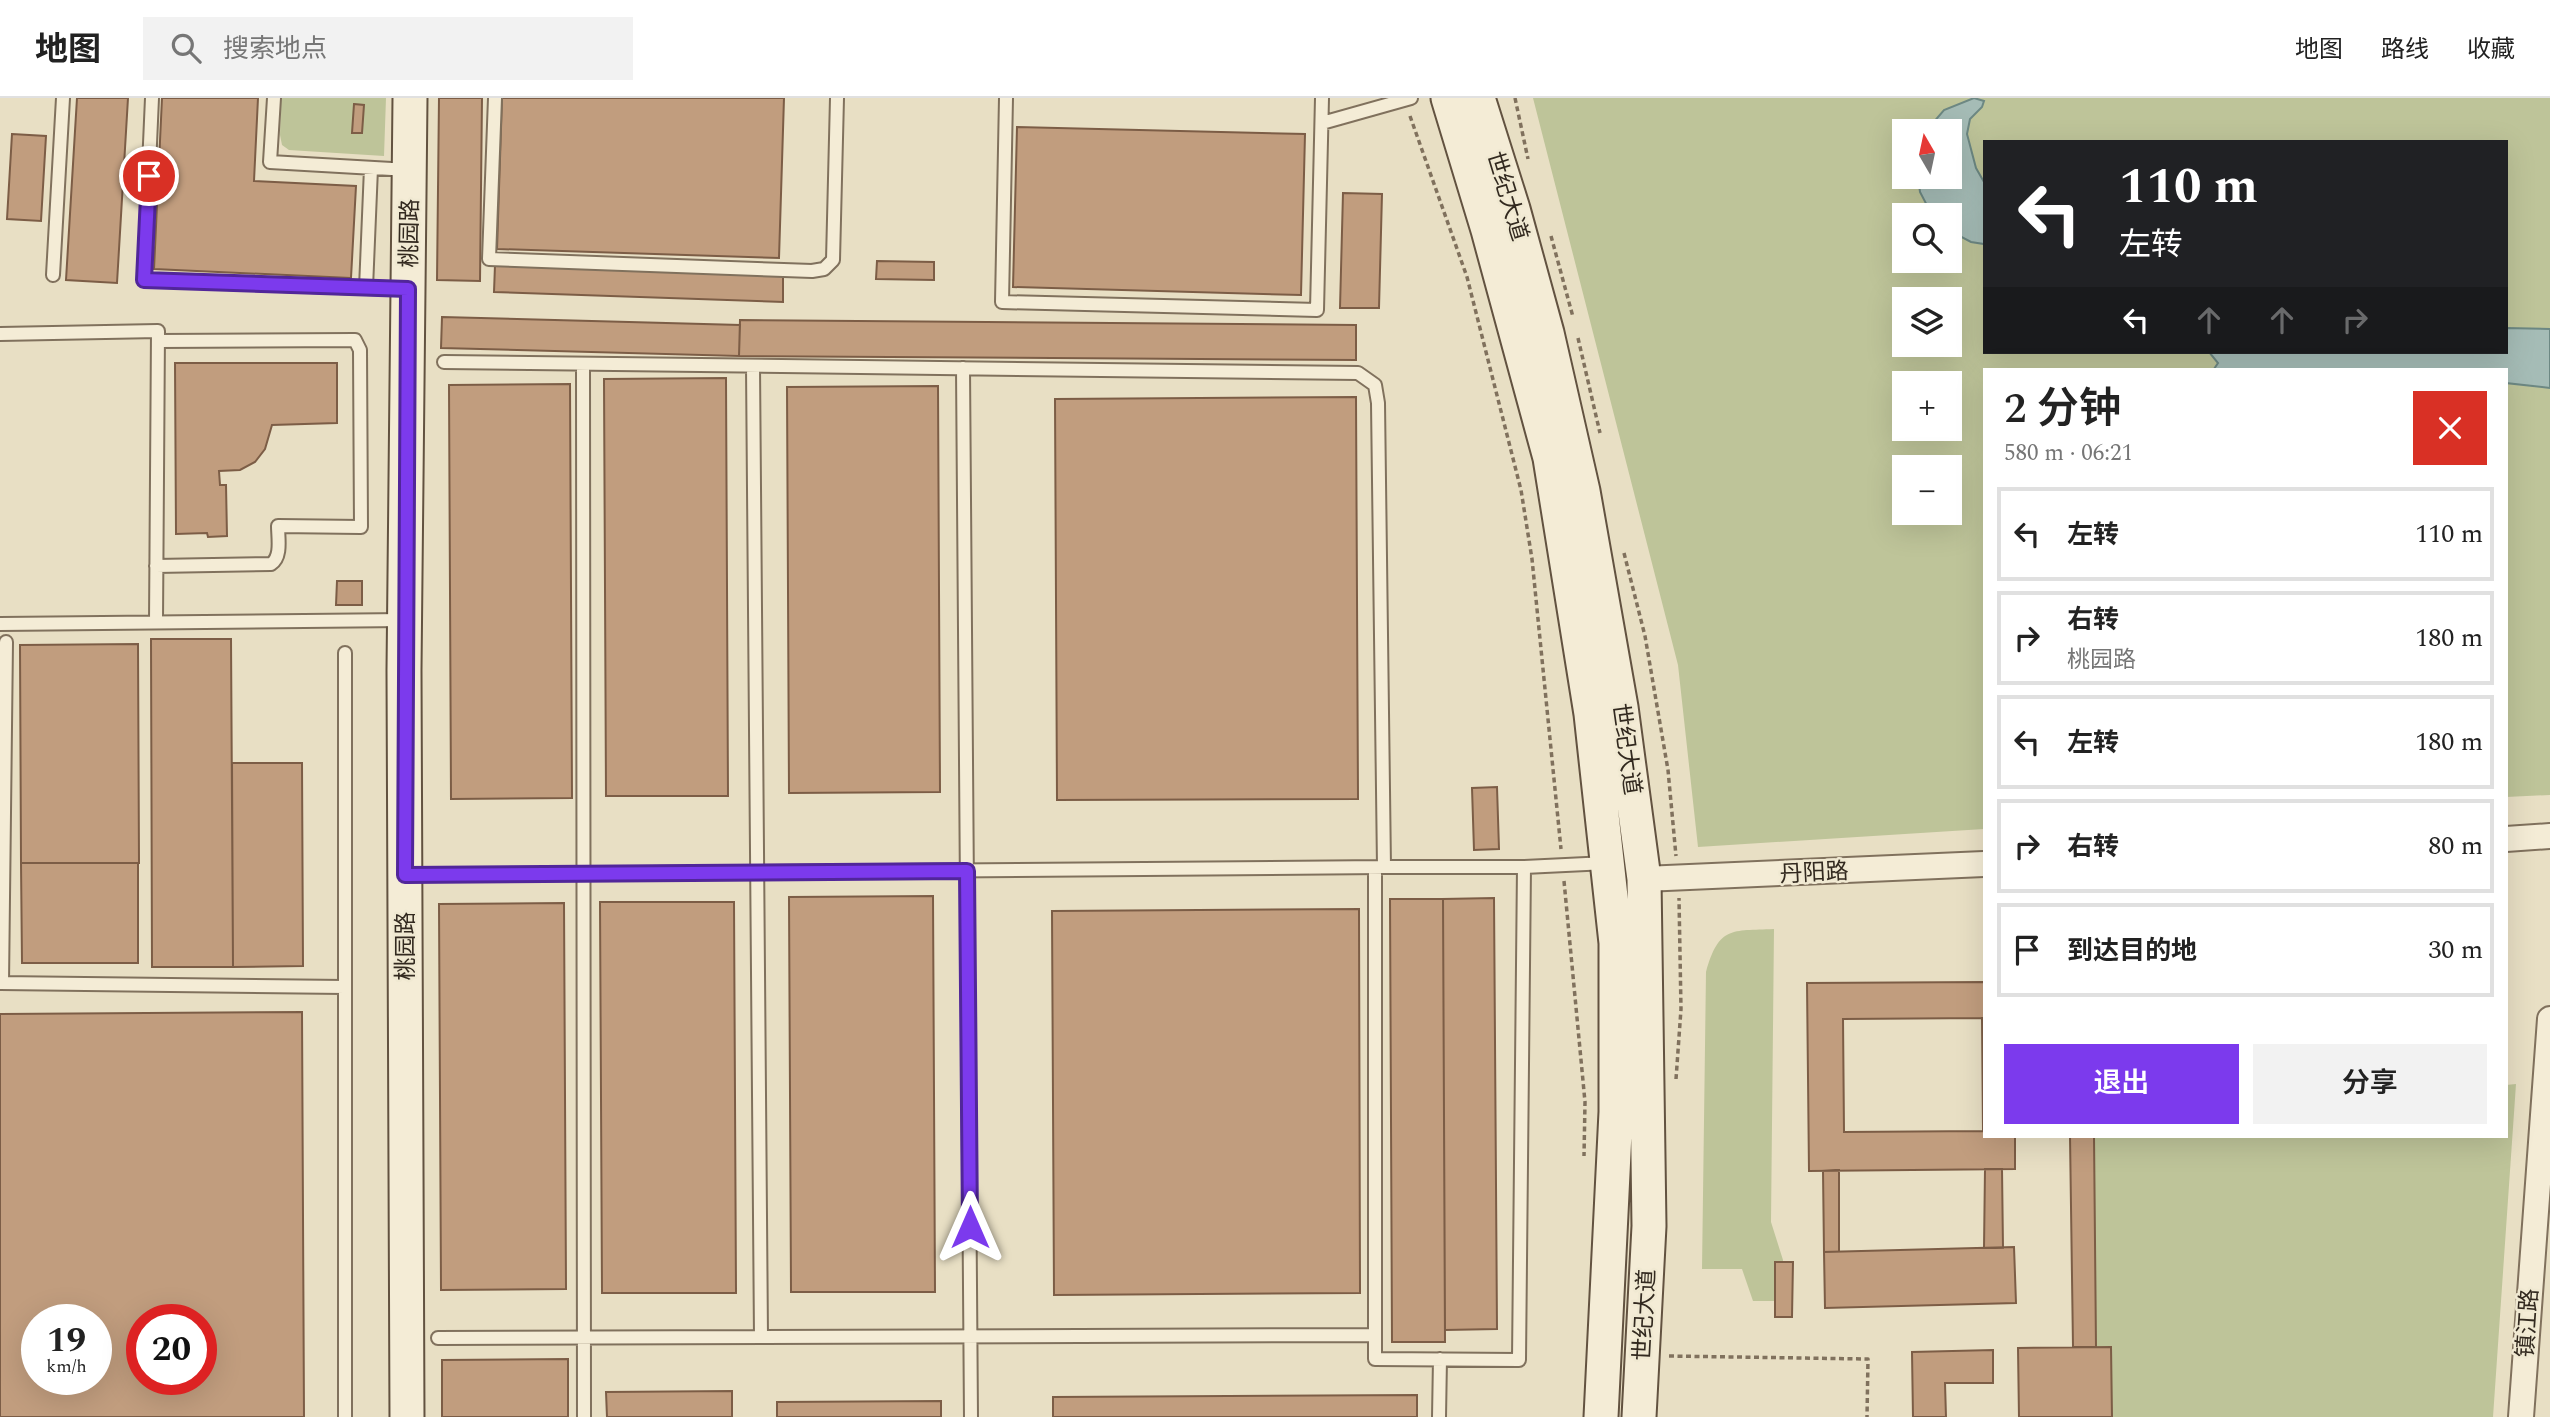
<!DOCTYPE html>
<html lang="zh">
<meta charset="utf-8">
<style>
:root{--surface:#fff;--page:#f2f2f2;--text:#222;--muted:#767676;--line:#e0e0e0;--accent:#7c3aed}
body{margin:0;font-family:Spectral,"Noto Sans SC",serif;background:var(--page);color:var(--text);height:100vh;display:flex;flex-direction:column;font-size:26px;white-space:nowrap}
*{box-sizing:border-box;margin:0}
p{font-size:23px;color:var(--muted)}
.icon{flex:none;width:38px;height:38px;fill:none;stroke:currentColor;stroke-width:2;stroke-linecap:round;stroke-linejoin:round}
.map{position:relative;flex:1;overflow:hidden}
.details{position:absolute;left:1983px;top:270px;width:525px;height:770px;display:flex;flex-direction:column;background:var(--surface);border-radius:0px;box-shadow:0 7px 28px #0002}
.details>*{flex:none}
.hud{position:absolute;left:1983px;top:42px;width:525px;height:214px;border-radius:0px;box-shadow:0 7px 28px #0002;background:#202124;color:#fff;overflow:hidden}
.needle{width:46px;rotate:351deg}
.tools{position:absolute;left:1892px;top:21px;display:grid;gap:14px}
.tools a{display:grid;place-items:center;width:70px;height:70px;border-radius:0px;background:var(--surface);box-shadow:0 7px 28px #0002;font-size:35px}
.speed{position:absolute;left:21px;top:1206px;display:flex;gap:14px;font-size:35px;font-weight:700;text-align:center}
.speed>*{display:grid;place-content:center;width:91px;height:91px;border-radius:50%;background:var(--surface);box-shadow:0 7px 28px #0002;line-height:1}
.speed small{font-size:18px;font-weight:400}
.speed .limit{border:10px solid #d22;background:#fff;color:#111}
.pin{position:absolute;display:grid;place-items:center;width:60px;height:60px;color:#fff;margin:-30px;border:4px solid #fff;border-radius:50%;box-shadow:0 2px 7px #0007}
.me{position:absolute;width:77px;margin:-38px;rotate:0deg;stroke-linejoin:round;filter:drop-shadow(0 0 5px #0008)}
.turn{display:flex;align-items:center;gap:24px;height:147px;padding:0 21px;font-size:32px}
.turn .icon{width:91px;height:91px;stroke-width:2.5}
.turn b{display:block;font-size:49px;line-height:60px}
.lanes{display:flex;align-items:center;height:66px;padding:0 21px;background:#0003;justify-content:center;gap:35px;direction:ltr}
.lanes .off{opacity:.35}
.round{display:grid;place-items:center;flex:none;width:74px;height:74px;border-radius:0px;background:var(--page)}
.head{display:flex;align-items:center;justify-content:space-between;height:119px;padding:0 21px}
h1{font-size:42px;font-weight:600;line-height:52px}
.action{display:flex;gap:14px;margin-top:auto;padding:14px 21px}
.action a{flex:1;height:80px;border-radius:0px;background:var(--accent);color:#fff;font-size:28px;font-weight:600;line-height:80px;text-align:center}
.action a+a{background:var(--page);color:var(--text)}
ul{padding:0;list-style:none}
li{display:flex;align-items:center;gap:21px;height:94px;margin:0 14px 10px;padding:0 7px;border:4px solid var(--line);border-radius:0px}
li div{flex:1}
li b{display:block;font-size:26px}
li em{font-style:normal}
header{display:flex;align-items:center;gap:42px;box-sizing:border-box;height:98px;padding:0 35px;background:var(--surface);border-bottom:2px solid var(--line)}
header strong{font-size:33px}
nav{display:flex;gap:38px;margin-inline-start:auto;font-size:24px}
.search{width:490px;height:63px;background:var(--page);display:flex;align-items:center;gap:18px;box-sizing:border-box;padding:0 24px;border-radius:0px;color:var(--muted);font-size:26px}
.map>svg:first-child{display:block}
.green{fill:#bec499;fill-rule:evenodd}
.water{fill:#a5bcb6;stroke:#6d8883;stroke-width:2}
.building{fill:#c19d7e;stroke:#7c5d46;stroke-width:2;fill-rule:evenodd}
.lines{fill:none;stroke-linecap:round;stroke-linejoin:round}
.lane-casing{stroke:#80715d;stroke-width:16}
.street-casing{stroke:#80715d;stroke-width:28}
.secondary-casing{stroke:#625240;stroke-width:37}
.path{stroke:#80715d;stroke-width:3.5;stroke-dasharray:5 3.5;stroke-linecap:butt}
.lane{stroke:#f4ecd6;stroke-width:12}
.street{stroke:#f4ecd6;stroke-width:24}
.secondary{stroke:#f4ecd6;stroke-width:33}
.route-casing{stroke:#51269a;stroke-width:18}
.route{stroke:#7c3aed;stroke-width:12}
.labels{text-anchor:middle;stroke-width:5;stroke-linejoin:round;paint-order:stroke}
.street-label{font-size:23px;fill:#32291f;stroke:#f0e9d2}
</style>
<header>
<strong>地图</strong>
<div class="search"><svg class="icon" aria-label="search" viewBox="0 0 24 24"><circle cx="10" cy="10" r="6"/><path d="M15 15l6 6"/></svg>搜索地点</div>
<nav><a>地图</a><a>路线</a><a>收藏</a></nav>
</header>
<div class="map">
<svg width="2550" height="1319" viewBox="0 0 2550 1319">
<rect width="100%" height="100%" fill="#e8dfc4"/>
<!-- green -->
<path class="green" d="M 281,0 L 386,0 L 384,58 L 289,52 L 282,47 L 280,37 Z
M 1533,0 L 2550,0 L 2550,697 L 2506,699 L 2506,271 L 1984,271 L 1984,731 L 1698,749 L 1678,567 ZM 1904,33 L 1950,33 L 1950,79 L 1904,79 ZM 1984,44 L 2506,44 L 2506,254 L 1984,254 ZM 1904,117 L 1950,117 L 1950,163 L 1904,163 ZM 1904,201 L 1950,201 L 1950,247 L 1904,247 ZM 1904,285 L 1950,285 L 1950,331 L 1904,331 ZM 1904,369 L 1950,369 L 1950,415 L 1904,415 Z
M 1774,831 L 1771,1124 L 1783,1162 L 1782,1203 L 1753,1203 L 1742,1171 L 1702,1171 L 1706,874 C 1719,828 1731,833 1774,831 Z
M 2516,986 L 2493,1319 L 2093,1319 L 2094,1038 L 2506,1038 L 2506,987 Z"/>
<!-- water -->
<path class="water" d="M 1974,0 L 1984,3 L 1982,9 L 1970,21 L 1967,36 L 1976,70 L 1984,84 L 1984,146 L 1971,144 L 1950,133 L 1950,117 L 1932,117 L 1920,94 L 1918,79 L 1950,79 L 1950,33 L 1926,33 L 1944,12 Z
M 2506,230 L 2550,231 L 2550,290 L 2506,285 L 2506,271 L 2214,271 L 2218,265 L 2209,254 L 2506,254 Z"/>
<!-- building -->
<path class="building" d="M 77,0 L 128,0 L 117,185 L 66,182 Z
M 162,0 L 258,0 L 254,83 L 356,88 L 351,180 L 154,171 Z
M 439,0 L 482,0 L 480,183 L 437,182 Z
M 502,0 L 784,0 L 779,160 L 497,151 Z
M 354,6 L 364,7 L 362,35 L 352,35 Z
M 1017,29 L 1305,36 L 1301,197 L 1013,189 Z
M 12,36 L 46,38 L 41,123 L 7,121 Z
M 1343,95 L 1382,96 L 1379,210 L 1340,210 Z
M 877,163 L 934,164 L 934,182 L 876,181 Z
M 495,167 L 783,177 L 783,204 L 494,194 Z
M 442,219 L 740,227 L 739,258 L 441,250 Z
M 740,222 L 1356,227 L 1356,262 L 739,258 Z
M 175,265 L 337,265 L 337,325 L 272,327 L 265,351 L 255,364 L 240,372 L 219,373 L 220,387 L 226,387 L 227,438 L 208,439 L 207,435 L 176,436 Z
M 726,280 L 728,698 L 606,698 L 604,281 Z
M 570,286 L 572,700 L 451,701 L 449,287 Z
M 938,288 L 940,694 L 789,695 L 787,289 Z
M 1356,299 L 1358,701 L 1057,702 L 1055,301 Z
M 337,483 L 362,483 L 362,507 L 336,507 Z
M 151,541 L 231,541 L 233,869 L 152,869 Z
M 138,546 L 139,765 L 21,765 L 20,547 Z
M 232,665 L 302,665 L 303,868 L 233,869 Z
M 1497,689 L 1499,751 L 1474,752 L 1472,690 Z
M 21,765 L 138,765 L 138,865 L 22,865 Z
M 933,798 L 935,1194 L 791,1194 L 789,799 Z
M 1494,800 L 1497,1231 L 1445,1232 L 1443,801 Z
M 1390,801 L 1443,801 L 1445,1244 L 1392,1244 Z
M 600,804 L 734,804 L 736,1195 L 602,1195 Z
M 564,805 L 566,1191 L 441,1192 L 439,806 Z
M 1359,811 L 1360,1195 L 1054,1197 L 1052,813 Z
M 1984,884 L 1984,920 L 1843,921 L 1844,1034 L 1984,1033 L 1984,1038 L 2015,1038 L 2015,1071 L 1809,1073 L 1807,885 Z
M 302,914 L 304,1319 L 0,1319 L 0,916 ZM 37,1222 L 96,1222 L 96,1281 L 37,1281 ZM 142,1222 L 201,1222 L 201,1281 L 142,1281 Z
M 1982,920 L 1984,920 L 1984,1033 L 1983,1033 Z
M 2070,1038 L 2094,1038 L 2096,1249 L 2073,1249 Z
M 1985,1071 L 2002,1071 L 2003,1150 L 1984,1150 Z
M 1839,1072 L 1839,1154 L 1824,1154 L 1823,1073 Z
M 2014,1149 L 2016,1205 L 1825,1210 L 1824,1154 Z
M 1775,1164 L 1793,1164 L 1792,1219 L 1775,1219 Z
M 2111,1249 L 2112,1319 L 2019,1319 L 2018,1250 Z
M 1993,1252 L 1993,1285 L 1945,1285 L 1946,1319 L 1913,1319 L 1912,1254 Z
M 568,1261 L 568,1319 L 442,1319 L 442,1262 Z
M 732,1293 L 732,1319 L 607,1319 L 606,1294 Z
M 1417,1297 L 1417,1319 L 1053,1319 L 1053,1299 Z
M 941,1303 L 941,1319 L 777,1319 L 777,1304 Z"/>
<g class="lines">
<!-- lane casing -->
<g class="lane-casing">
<path id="lane" d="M 152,0 L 144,182 L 366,190 L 371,70
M 274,0 L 270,64 L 409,72
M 495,0 L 489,161 L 812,173 L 824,171 L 833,162 L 837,0
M 1006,0 L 1002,204 L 1317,212 L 1322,0
M 1322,25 L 1411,0
M 53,177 L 63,0
M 366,190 L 408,191
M 0,236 L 158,233 L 156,524
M 444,264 L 1358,275 L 1375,287 L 1378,305 L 1384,769
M 583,266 L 584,1319
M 753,268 L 761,1239
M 963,270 L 971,1319
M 156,468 L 271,466 C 282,459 278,440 278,428 L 361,429 L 360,252 L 355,242 L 158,243
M 0,526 L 405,522
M 1524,769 L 1607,765
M 405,777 L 1384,769 L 1524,769 L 1519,1262 L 1375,1261 L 1375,770
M 0,885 L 345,889
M 2,885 L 6,544
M 438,1240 L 1375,1237
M 345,1319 L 345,555
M 1439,1319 L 1440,1261"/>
</g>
<!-- street casing -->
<g class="street-casing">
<path id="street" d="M 2506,741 L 2550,738
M 1644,781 L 1984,766
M 2521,1319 L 2550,921"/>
</g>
<!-- secondary casing -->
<g class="secondary-casing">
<path id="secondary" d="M 1448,0 L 1488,132 L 1550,360 L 1591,616 L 1616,845 L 1616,1014 L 1601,1319
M 1478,0 L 1513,111 L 1547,235 L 1583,393 L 1621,609 L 1644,781 L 1649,1128 L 1639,1319
M 407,1319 L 404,572 L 410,0"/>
</g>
<!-- path -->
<path class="path" d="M 1515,0 L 1528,61
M 1410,18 L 1467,179 L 1521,392 L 1532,461 L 1561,751
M 1551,138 L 1573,219
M 1578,240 L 1600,335
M 1624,455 L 1645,538 L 1668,672 L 1676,758
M 1564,783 L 1585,1004 L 1584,1058
M 1676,981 L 1681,911 L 1679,800
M 1669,1258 L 1868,1261 L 1867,1319"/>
<!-- lane -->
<use href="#lane" class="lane"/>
<!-- street -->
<use href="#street" class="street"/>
<!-- secondary -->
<use href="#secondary" class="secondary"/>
</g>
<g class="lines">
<!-- route casing -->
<g class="route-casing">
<path id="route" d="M 149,78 L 144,182 L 408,191 L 405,777 L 967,773 L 970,1129"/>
</g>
<!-- route -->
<use href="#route" class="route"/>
</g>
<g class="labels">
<!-- street labels -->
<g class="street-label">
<text transform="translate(1508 98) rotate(73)" y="8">世纪大道</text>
<text transform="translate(409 135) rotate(-89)" y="8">桃园路</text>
<text transform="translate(1627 651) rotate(82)" y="8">世纪大道</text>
<text transform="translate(1814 774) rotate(-3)" y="8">丹阳路</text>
<text transform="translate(405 848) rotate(-90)" y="8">桃园路</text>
<text transform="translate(1644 1217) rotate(-87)" y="8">世纪大道</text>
<text transform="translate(2527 1225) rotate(-86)" y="8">镇江路</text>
</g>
</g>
</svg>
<div class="tools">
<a><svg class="needle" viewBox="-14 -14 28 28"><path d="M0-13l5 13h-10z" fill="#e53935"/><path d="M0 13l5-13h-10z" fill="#767676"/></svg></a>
<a><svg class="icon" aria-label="search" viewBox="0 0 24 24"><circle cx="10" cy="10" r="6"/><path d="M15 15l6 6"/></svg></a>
<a><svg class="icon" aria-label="layers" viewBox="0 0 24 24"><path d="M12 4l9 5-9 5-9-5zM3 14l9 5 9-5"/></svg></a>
<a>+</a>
<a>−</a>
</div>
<div class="speed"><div>19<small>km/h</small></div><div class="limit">20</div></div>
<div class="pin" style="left:149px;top:78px;background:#d93025"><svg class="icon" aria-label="arrive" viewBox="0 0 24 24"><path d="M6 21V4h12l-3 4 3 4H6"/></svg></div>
<svg class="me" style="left:970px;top:1129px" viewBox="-20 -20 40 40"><path d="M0-17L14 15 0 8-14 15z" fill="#7c3aed" stroke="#fff" stroke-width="4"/></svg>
<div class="hud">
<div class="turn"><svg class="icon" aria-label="left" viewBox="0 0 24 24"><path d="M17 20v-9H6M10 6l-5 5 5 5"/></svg><div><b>110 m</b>左转</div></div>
<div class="lanes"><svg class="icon" aria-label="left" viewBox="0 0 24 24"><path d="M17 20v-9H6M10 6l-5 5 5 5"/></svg><svg class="icon off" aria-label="ahead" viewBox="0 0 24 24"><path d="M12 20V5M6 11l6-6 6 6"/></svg><svg class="icon off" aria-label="ahead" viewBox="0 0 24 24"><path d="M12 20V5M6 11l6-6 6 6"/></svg><svg class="icon off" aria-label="right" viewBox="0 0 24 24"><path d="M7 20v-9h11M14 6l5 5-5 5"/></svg></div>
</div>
<section class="details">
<div class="head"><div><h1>2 分钟</h1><p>580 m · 06:21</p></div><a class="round" style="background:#d93025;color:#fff"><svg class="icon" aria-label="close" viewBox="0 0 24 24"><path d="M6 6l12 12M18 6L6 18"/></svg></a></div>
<ul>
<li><svg class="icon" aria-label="left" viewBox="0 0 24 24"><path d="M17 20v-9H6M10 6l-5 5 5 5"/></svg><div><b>左转</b></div><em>110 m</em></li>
<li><svg class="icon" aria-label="right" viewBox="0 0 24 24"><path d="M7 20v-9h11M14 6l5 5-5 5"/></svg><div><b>右转</b><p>桃园路</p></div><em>180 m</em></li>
<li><svg class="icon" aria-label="left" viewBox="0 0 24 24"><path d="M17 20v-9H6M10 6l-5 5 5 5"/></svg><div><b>左转</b></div><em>180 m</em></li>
<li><svg class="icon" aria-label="right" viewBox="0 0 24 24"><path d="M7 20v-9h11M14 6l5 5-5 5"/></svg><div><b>右转</b></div><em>80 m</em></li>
<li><svg class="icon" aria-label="arrive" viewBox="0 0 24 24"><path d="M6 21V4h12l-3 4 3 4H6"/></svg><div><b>到达目的地</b></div><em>30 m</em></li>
</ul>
<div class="action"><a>退出</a><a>分享</a></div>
</section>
</div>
